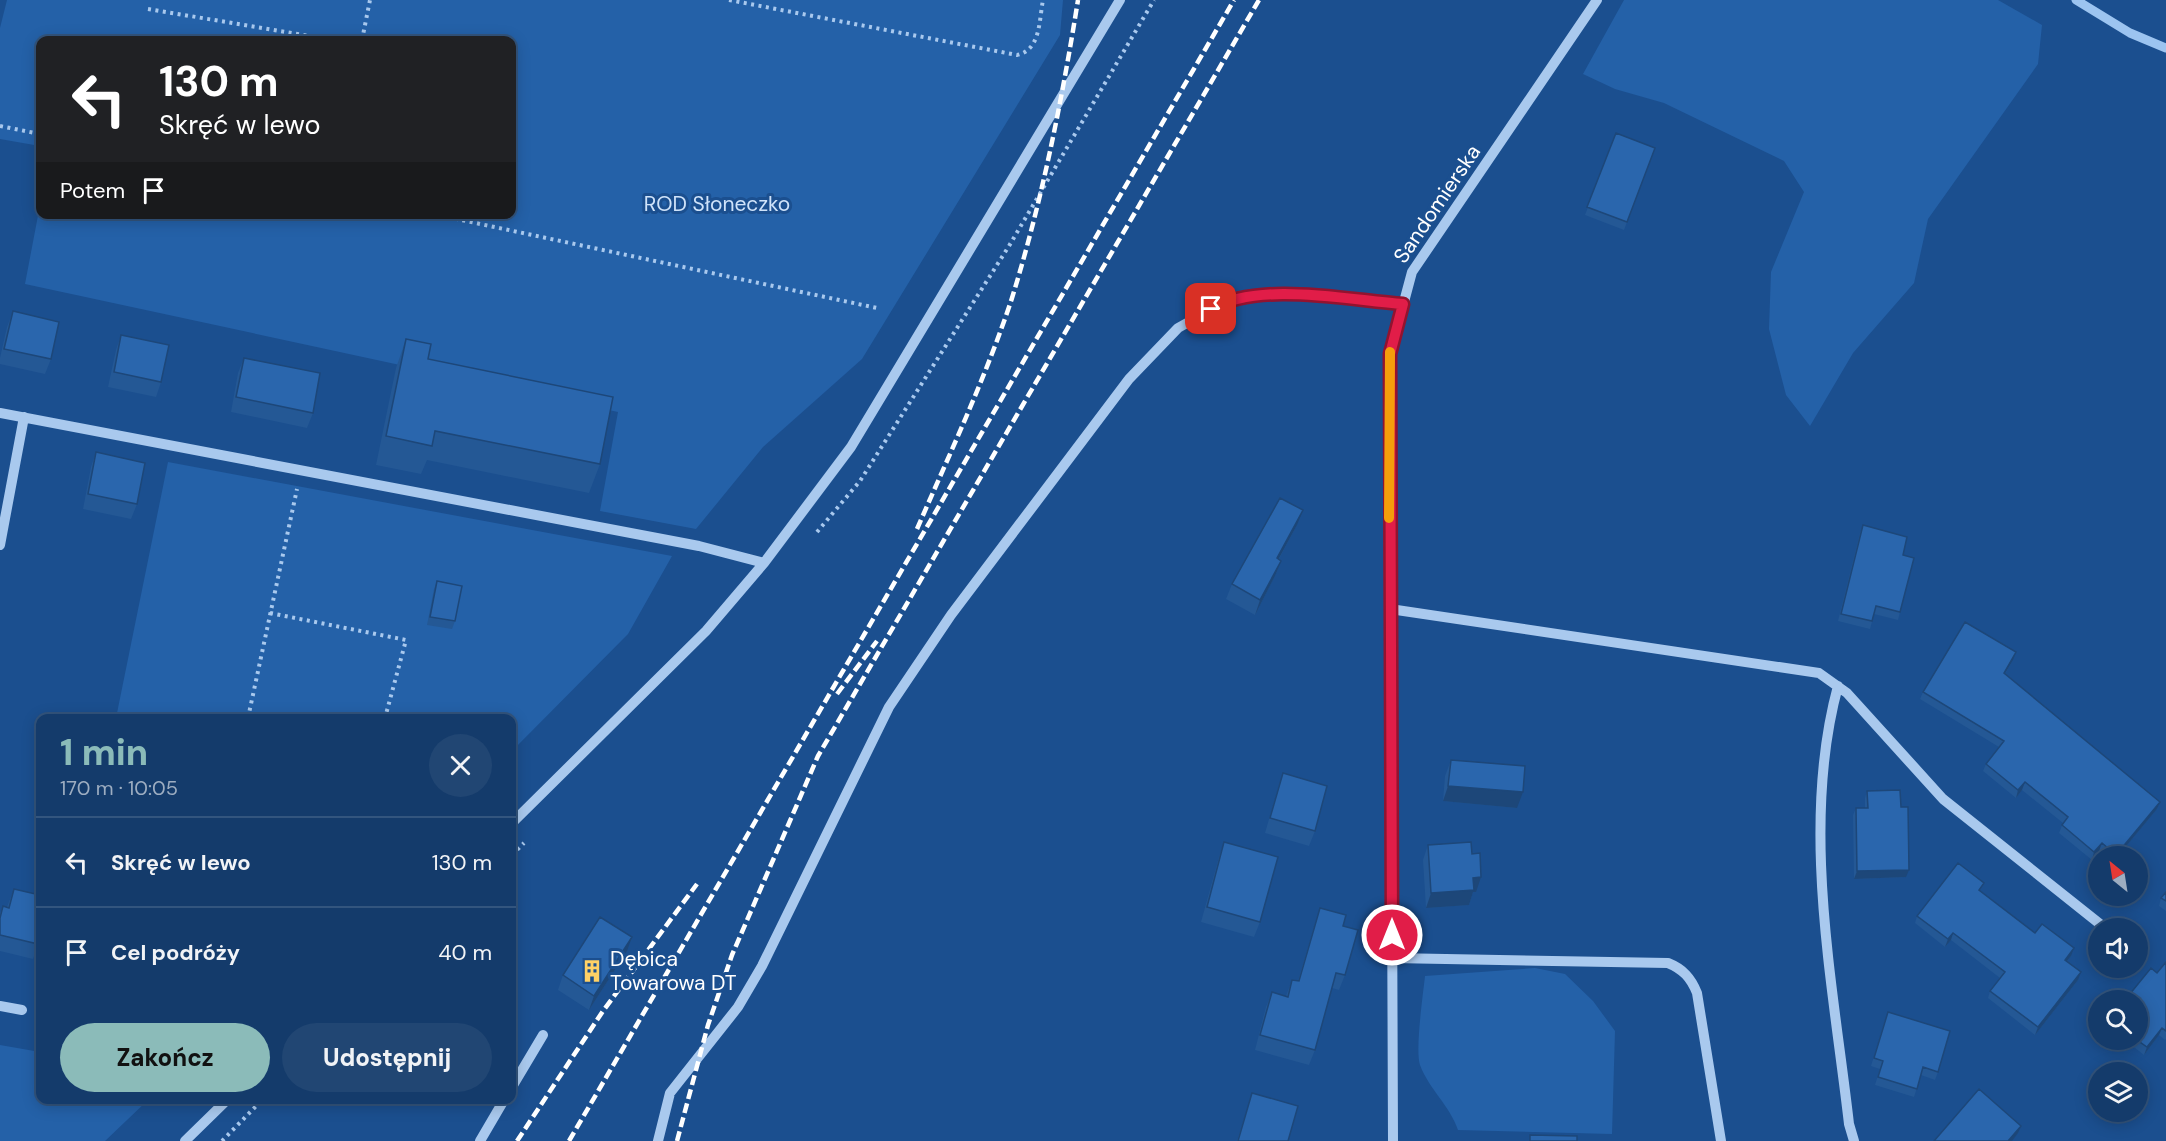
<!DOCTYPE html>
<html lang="pl">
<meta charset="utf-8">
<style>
:root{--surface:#143b6b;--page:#214673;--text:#f1f3f6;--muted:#9dadc1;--line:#33557e;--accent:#8bbbb9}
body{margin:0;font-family:"DM Sans",sans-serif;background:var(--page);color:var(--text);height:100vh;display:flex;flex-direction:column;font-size:22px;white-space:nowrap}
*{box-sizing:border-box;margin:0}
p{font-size:20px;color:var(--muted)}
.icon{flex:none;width:33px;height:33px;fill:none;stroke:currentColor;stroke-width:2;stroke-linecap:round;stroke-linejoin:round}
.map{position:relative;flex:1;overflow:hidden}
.drawer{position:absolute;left:36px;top:714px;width:480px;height:390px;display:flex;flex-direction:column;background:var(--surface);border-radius:12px;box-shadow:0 3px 15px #0003,0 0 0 2px var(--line)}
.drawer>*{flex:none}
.top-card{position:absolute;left:36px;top:36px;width:480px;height:183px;border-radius:12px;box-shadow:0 3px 15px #0003,0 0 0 2px var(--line);background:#202124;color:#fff;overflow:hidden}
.needle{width:39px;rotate:330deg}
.controls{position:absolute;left:2088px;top:846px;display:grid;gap:12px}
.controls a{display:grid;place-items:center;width:60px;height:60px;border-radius:50%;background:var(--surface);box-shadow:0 3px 15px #0003,0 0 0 2px var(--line);font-size:30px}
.pin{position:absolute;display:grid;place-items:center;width:51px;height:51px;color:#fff;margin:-26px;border-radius:12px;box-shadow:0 3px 9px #0006}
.me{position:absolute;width:66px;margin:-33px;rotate:0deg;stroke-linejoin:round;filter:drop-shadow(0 0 4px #0008)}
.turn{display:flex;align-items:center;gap:21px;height:126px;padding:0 24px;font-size:27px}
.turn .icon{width:78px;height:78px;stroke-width:2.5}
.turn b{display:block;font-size:42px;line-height:51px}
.then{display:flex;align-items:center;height:57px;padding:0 24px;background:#0003;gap:12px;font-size:22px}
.round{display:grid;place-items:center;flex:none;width:63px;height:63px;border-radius:32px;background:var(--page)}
.summary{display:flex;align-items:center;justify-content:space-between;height:102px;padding:0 24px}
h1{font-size:36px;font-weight:800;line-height:45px;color:var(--accent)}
.primary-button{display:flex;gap:12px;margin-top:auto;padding:12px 24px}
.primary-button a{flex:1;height:69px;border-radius:36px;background:var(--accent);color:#111;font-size:24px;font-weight:800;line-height:69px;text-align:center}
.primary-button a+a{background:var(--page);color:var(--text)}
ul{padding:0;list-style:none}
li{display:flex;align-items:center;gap:18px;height:90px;padding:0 24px;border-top:2px solid var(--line)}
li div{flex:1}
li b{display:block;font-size:22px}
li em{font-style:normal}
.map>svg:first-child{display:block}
.green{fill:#2461a8}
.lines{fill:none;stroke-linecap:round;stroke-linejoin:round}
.stream{stroke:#9cc4f0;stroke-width:9}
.path{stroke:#a9c9ee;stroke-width:4;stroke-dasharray:3 4.5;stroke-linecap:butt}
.minor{stroke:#a9c9ee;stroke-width:10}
.rail{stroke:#fff;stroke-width:4.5;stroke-dasharray:10 4.5;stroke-linecap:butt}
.wall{fill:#245895}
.shaded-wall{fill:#1d4779}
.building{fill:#2a66ad;stroke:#1d4779;stroke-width:1.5}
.route-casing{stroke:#92132f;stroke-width:15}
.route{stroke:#e11d48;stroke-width:10}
.slow{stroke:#f59e0b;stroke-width:10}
.labels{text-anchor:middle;stroke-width:6;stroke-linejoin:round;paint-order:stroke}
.park-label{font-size:21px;fill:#cfe3fa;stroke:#1b4f8f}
.street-label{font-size:21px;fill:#fff;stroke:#1b4f8f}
.poi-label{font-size:21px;fill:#fff;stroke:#1b4f8f;text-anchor:start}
</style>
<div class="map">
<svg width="2166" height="1141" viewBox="0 0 2166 1141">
<rect width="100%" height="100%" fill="#1b4f8f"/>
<!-- green -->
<path class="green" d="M 7,0 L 1063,0 L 1060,35 L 862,359 L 763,447 L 696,529 L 600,511 L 618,412 L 25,284 L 40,205 L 40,214 L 512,214 L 512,40 L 40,40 L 40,146 L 0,139 L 0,28 Z
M 1624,0 L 1998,0 L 2042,25 L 2038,64 L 1928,219 L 1914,283 L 1853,353 L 1810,426 L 1786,395 L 1769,329 L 1771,272 L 1804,192 L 1784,161 L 1664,103 L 1615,89 L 1583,74 Z
M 168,462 L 672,556 L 628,634 L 512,751 L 512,718 L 116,718 Z
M 1535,968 L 1565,974 L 1593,1001 L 1615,1031 L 1612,1134 L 1458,1130 C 1450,1106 1429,1089 1420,1065 C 1415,1050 1423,995 1425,976 Z
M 0,1045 L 40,1052 L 40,1100 L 148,1100 L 105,1141 L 0,1141 Z"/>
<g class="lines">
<!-- stream -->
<path class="stream" d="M 2076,0 L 2130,33 L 2166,48"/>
<!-- path -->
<path class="path" d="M 729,0 L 1017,55 C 1041,50 1039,20 1043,0
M 148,9 L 334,40
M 362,40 L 370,0
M 0,126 L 40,134
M 433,214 L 877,308
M 817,532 L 860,481 L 1009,246 L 1154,0
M 270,613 L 406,640 L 385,718
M 248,718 L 297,489
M 512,855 L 524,843
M 222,1141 L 262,1100"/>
<!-- minor -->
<path class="minor" d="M 0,413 L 699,546 L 764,563
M 0,545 L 24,417
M 1390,609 L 1819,673 L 1847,693 L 1943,799 L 2105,928
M 1838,686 C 1800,825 1833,984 1849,1124 L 1854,1141
M 512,823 L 706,631 L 764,563 L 851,447 L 1120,0
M 1392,958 L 1668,963 C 1683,969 1691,978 1697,993 L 1721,1141
M 0,1006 L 22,1010
M 512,1087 L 543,1035
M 185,1141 L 227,1100
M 480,1141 L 504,1100
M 658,1141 L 670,1093 L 738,1007 L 762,966 L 889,707 L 951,615 L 1129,379 L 1178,328 L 1228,300 L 1289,294 L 1403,304
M 1393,1141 L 1390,354 L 1412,272 L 1597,0"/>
<!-- rail -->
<path class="rail" d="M 917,529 C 950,453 986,377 1012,298 C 1042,201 1062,100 1078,0
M 837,694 L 877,641
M 517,1141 L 603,1011 L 697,884
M 569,1141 L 1234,0
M 677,1141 L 708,1025 L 732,955 L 818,756 L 1259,0"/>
</g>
<!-- wall -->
<path class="wall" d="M 1616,133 L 1655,148 L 1624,230 L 1585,215 Z
M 13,311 L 51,359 L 45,374 L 0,364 L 0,358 L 7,327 Z
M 121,335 L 161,382 L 156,397 L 108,387 L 116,350 Z
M 406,339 L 428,359 L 600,464 L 589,493 L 427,460 L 421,474 L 376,465 L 396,368 Z
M 244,358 L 313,413 L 307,428 L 231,412 L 238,373 Z
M 96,452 L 137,504 L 131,519 L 83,509 L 91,467 Z
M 1297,525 L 1279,559 L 1281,561 L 1275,576 L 1255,615 L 1226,599 L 1232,584 Z
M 1863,525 L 1903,555 L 1900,612 L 1898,620 L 1874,614 L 1870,629 L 1838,621 L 1860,533 Z
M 437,581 L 455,621 L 452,629 L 427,625 L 434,589 Z
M 2013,660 L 2005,674 L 2160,802 L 2157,809 L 2118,856 L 2106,856 L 2099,851 L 2092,860 L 2059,833 L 2063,823 L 2022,790 L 2016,798 L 1983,771 L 1986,764 L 1999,747 L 1920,699 L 1923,692 Z
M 1451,760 L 1517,808 L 1443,801 L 1445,776 Z
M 1283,773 L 1315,831 L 1309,846 L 1265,833 L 1278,788 Z
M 1867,791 L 1901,807 L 1906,877 L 1854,879 L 1853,815 L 1856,808 L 1865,808 L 1865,798 Z
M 1224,842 L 1260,922 L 1254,937 L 1201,922 L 1219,857 Z
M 1428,845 L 1476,892 L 1473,892 L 1469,905 L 1426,908 L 1423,860 Z
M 14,889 L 38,944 L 33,959 L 0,951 L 0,913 L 3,906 L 7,907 Z
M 1981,891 L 2035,933 L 2071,956 L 2067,961 L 2078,980 L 2035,1035 L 1988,998 L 1990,991 L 2000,978 L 1951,940 L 1945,947 L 1915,923 L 1917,916 Z
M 2166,892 L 2166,911 L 2159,906 L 2161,898 Z
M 1320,908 L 1343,926 L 1345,975 L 1339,990 L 1332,988 L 1315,1050 L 1309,1065 L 1255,1050 L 1266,1007 L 1272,992 L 1286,996 L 1292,980 L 1298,981 L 1315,923 Z
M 627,951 L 589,1010 L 558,990 L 563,975 Z
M 2166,962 L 2166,1039 L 2165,1040 L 2159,1035 L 2144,1055 L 2125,1040 L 2138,1040 L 2157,973 Z
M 1885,1020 L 1938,1072 L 1935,1080 L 1921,1075 L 1914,1097 L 1875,1085 L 1880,1069 L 1871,1066 Z
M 1252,1093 L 1288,1141 L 1237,1141 Z"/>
<!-- shaded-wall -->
<path class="shaded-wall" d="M 1303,510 L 1297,525 L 1271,573 L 1277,558 Z
M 1281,561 L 1275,576 L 1255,615 L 1260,600 Z
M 2016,652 L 2013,660 L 2001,680 L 2004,673 Z
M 2025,782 L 2022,790 L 2016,798 L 2018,790 Z
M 1448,786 L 1523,792 L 1517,808 L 1443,801 Z
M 2160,802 L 2157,809 L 2118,856 L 2115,856 Z
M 2102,843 L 2099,851 L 2092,860 L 2094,852 Z
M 1909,870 L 1906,877 L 1854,879 L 1857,871 Z
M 1481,877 L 1476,892 L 1473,892 L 1469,905 L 1426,908 L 1431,893 L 1473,878 Z
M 1953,933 L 1951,940 L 1945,947 L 1948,939 Z
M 632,937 L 627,951 L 589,1010 L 594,996 Z
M 2074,948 L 2071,956 L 2062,967 L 2065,960 Z
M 2081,972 L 2078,980 L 2035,1035 L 2038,1027 Z
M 2162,1028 L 2159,1035 L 2144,1055 L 2147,1047 Z
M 2021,1126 L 2018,1133 L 2012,1141 L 2008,1141 Z"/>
<!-- building -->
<path class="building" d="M 285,37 L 299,40 L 284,40 Z
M 1616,133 L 1655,148 L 1627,222 L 1587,207 Z
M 13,311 L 59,322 L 51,359 L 4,349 Z
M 121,335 L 169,345 L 161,382 L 114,372 Z
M 406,339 L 431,344 L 428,359 L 613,397 L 600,464 L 435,431 L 432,446 L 386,436 Z
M 244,358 L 320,373 L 313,413 L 236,397 Z
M 96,452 L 145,463 L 137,504 L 88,494 Z
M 1280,498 L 1303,510 L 1277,558 L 1281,561 L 1260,600 L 1232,584 Z
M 1863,525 L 1907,537 L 1903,555 L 1914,558 L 1900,612 L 1876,606 L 1872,621 L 1841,614 Z
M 437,581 L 462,586 L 455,621 L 430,617 Z
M 1965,622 L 2016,652 L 2004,673 L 2160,802 L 2116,855 L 2102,843 L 2094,852 L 2062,825 L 2068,817 L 2025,782 L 2018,790 L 1986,764 L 2004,741 L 1923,692 Z
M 1451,760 L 1525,766 L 1523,792 L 1448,786 Z
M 1283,773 L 1327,786 L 1315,831 L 1270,818 Z
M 1900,790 L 1901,807 L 1908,807 L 1909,870 L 1857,871 L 1856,808 L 1868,808 L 1867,791 Z
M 1224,842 L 1278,857 L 1260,922 L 1207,907 Z
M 1471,842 L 1472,854 L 1480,853 L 1481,877 L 1473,878 L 1474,890 L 1431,893 L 1428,845 Z
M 1958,863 L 1984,883 L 1979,890 L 2035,933 L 2042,924 L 2074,948 L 2065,960 L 2081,972 L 2038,1027 L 1990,991 L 2005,972 L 1953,933 L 1948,939 L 1917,916 Z
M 14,889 L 40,895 L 40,934 L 38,944 L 0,935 L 0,918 L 3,906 L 9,908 Z
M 2166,892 L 2166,901 L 2161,898 Z
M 1320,908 L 1346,915 L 1343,926 L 1358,930 L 1345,975 L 1336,973 L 1315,1050 L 1260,1035 L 1272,992 L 1288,997 L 1292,980 L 1299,981 Z
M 600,917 L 632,937 L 594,996 L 563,975 Z
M 2166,962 L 2166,1031 L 2162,1028 L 2147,1047 L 2137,1040 L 2138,1000 L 2125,1000 L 2151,968 L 2157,973 Z
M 1888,1012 L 1950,1031 L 1938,1072 L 1923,1067 L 1917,1089 L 1878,1077 L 1883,1061 L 1874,1058 Z
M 1979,1089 L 2021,1126 L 2008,1141 L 1934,1141 Z
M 1252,1093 L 1298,1106 L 1288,1141 L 1238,1141 Z
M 1530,1135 L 1577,1136 L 1577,1141 L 1530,1141 Z"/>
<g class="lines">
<!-- route casing -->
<g class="route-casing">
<path id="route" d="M 1211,309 C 1261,281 1347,300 1403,304 L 1390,354 L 1392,935"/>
</g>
<!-- route -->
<use href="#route" class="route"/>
<!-- slow -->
<path class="slow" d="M 1389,518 L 1390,352"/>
</g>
<!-- icons -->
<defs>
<g id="building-bare" transform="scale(1.8)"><path d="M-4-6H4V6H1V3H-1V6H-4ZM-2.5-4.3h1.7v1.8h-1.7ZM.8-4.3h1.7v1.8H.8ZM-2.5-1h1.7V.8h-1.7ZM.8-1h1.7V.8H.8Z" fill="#ffd166" stroke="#1b4f8f" stroke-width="2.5" paint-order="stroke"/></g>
</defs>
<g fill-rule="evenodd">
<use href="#building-bare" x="592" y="971"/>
</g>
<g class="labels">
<!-- park labels -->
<g class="park-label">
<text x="717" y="211">ROD Słoneczko</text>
</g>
<!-- street labels -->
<g class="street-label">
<text transform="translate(1437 204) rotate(-56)" y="7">Sandomierska</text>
</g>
<!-- poi labels -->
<g class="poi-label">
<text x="610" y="966">Dębica<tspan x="610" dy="24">Towarowa DT</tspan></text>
</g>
</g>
</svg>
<div class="controls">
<a><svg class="needle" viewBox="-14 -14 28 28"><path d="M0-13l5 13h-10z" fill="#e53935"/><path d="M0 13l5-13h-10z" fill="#9dadc1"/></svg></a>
<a><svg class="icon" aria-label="sound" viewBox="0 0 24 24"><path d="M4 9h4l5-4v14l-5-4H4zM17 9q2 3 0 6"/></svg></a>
<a><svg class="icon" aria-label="search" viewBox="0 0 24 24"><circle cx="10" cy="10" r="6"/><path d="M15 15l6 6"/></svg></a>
<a><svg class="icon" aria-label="layers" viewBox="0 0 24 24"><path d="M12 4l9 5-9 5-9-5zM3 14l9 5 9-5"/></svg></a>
</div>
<div class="pin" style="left:1211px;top:309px;background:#d93025"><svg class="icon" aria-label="arrive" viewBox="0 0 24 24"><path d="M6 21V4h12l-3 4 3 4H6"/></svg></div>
<svg class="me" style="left:1392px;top:935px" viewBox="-20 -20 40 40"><circle r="17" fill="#e11d48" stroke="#fff" stroke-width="3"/><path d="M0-11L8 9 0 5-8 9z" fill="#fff"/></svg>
<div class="top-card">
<div class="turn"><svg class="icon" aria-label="left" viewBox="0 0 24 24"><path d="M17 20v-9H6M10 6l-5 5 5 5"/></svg><div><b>130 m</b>Skręć w lewo</div></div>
<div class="then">Potem<svg class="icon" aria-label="arrive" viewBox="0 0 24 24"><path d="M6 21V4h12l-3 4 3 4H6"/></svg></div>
</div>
<section class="drawer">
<div class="summary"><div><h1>1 min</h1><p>170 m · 10:05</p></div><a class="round"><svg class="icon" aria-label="close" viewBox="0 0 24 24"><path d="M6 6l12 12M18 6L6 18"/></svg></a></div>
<ul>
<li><svg class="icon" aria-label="left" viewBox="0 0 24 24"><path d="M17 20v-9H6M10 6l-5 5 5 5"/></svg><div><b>Skręć w lewo</b></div><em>130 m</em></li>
<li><svg class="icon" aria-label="arrive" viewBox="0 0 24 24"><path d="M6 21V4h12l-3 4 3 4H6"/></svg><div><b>Cel podróży</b></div><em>40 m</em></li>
</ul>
<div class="primary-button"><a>Zakończ</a><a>Udostępnij</a></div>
</section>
</div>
